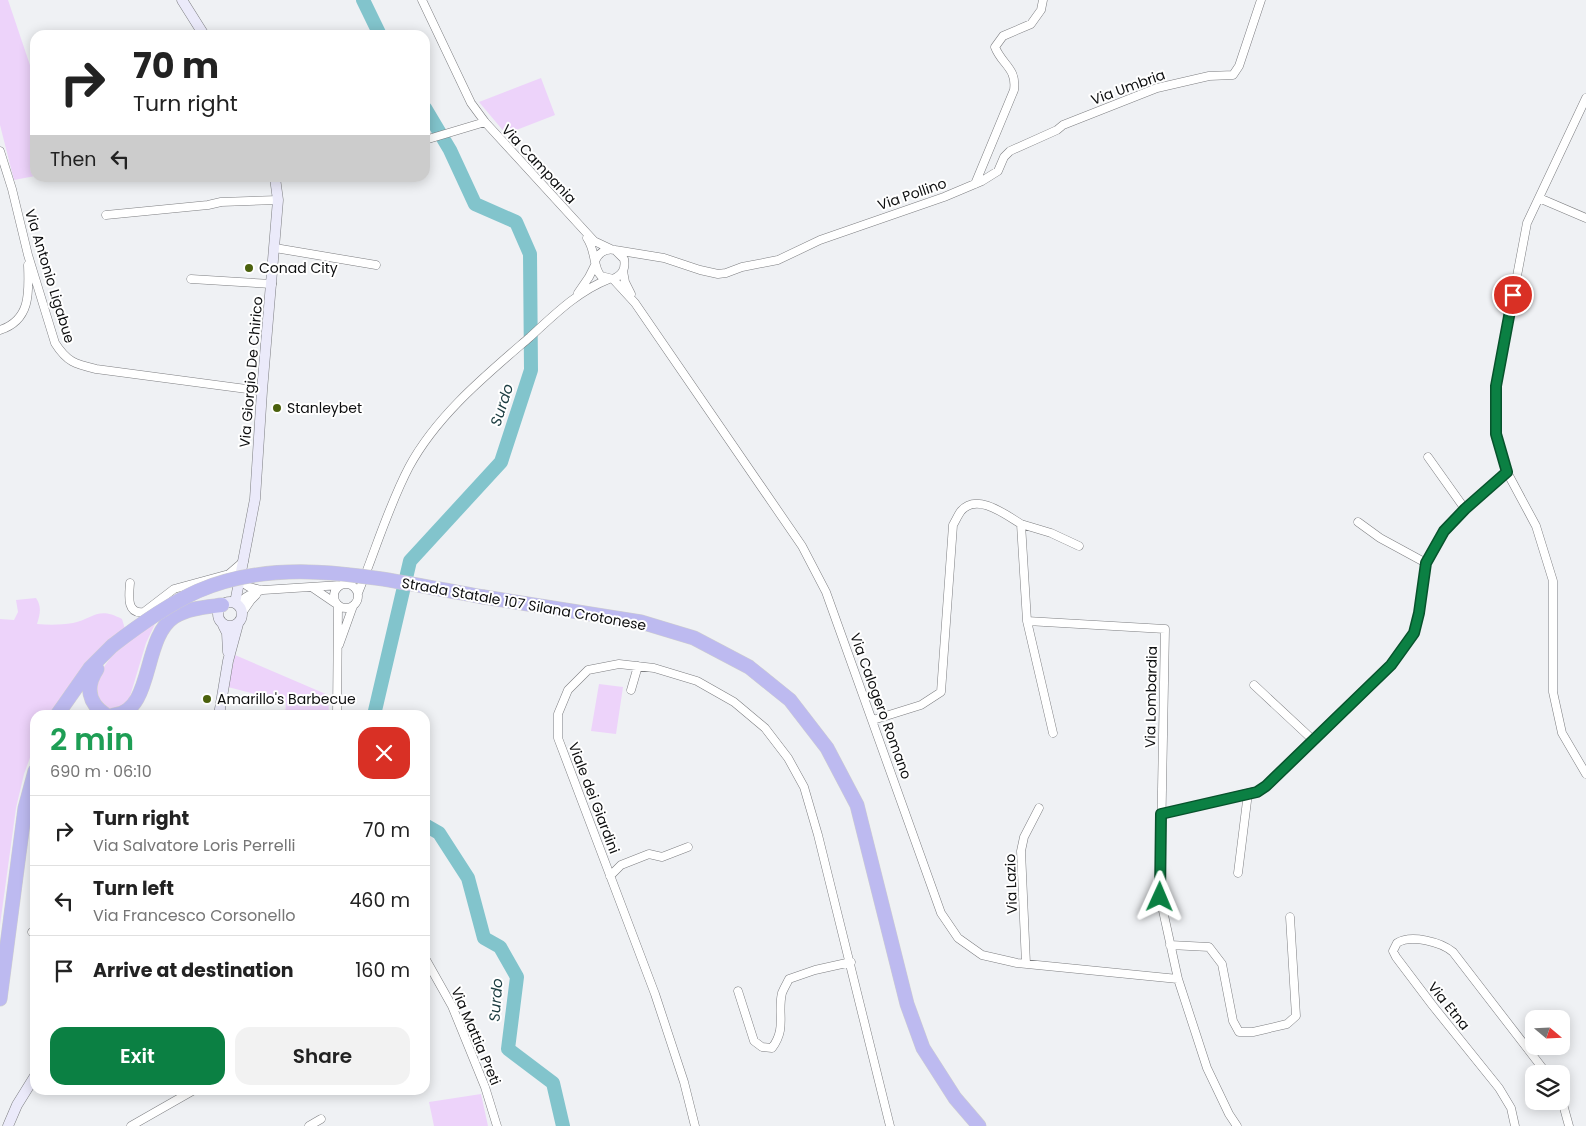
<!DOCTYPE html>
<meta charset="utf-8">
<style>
:root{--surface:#fff;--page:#f2f2f2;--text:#222;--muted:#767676;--line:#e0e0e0;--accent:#0b8043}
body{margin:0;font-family:Poppins,sans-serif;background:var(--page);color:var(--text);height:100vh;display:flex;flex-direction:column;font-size:19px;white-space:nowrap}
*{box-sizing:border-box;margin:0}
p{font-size:16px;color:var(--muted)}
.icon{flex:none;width:28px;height:28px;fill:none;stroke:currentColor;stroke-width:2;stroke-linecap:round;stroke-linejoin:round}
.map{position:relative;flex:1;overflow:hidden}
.drawer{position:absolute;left:30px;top:710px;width:400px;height:385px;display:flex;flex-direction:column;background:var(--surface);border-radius:15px;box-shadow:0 2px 12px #0003}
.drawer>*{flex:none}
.banner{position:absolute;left:30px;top:30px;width:400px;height:152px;border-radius:15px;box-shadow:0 2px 12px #0003;background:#fff;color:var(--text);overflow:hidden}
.needle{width:32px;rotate:109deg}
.fabs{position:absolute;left:1525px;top:1010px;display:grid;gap:10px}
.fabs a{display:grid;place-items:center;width:45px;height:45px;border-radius:10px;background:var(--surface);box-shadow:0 2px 12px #0003;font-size:25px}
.pin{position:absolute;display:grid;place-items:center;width:42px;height:42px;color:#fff;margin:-21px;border:2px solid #fff;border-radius:50%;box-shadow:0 1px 5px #0007}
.me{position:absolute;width:55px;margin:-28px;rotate:1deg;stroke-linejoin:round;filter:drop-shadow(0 0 4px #0008)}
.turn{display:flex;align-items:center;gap:18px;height:105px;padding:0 20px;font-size:22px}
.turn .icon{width:65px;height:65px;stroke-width:2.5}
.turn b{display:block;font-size:35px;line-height:42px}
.then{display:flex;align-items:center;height:48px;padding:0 20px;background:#0003;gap:10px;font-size:19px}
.round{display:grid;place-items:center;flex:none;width:52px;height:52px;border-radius:15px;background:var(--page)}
.overview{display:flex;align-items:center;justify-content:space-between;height:85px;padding:0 20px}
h1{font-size:30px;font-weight:600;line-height:38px;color:#1e9e55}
.cta{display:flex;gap:10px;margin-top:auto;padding:10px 20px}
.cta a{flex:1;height:58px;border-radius:15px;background:var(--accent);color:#fff;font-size:20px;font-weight:600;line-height:58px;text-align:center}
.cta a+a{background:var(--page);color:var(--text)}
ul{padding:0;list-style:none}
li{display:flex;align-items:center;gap:15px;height:70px;padding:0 20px;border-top:1px solid var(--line)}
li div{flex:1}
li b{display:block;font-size:19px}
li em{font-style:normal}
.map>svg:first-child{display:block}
.green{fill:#edd3fa}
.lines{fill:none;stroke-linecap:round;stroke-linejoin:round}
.river{stroke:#82c4cc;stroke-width:14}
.street-casing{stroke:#7d7e81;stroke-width:9}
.secondary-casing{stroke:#7d7e81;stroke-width:11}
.highway-casing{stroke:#cfcfcf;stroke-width:15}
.street{stroke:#fff;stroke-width:8}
.secondary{stroke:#ebeafa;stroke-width:10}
.highway{stroke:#bdbaf0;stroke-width:14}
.highway-bridge-casing{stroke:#cfcfcf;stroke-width:15;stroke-linecap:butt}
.highway-bridge{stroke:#bdbaf0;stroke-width:14}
.route-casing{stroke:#07532c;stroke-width:12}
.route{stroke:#0b8043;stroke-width:9}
.poi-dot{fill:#4b610d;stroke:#fff;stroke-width:2}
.labels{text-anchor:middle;stroke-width:4;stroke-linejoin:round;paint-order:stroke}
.street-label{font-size:14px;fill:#0d0e0f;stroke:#fff}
.poi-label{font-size:14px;fill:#0d0e0f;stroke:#fff;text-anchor:start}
.water-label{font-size:15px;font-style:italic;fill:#1b3c40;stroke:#fff}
</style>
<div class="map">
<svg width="1586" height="1126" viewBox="0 0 1586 1126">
<rect width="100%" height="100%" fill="#eff1f4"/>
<!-- green -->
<path class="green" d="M 0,0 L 8,0 L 35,80 L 35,176 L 14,180 L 0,125 Z
M 541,78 L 555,115 L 506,134 L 479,102 Z
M 36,598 C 42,607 40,614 37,624 C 49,625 61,625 73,623 C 94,618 98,606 122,619 L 125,629 C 95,654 69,681 50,715 L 35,715 L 35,744 L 24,774 L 16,808 L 0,925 L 0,619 L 14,620 L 18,612 L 16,600 Z
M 155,624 L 146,643 L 128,703 L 113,712 L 95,701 L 95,679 L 114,653 L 122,644 Z
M 235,655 L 328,695 L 329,715 L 285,715 L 286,702 L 228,687 Z
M 599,684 L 623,687 L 616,734 L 591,731 Z
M 481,1094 L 488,1126 L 434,1126 L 429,1102 Z"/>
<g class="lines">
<!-- river -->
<path class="river" d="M 363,0 L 380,35
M 374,715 L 410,561 L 501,462 L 531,370 L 530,254 L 516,222 L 475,204 L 450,150 L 425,108
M 425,825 L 439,833 L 468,878 L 484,938 L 500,947 L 517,977 L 508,1049 L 553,1083 L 563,1126"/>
<!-- street casing -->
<g class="street-casing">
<path id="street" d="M 422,0 L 471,103 L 485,122 L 594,241 L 611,249
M 1586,98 L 1527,223 L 1496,387 L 1496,434 L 1507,472 L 1536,526 L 1553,581 L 1553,692 L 1562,733 L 1586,774
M 425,140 L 485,122
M 0,151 L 12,189 L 28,255 L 55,343 C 67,362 75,364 96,369 L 262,391
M 975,184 L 1014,90 C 1017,68 1002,65 995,47 L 1003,36 L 1031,24 L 1041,10 L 1043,0
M 1539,198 L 1586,218
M 106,215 L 208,205 L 221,202 L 278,200
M 587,238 C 596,251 593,268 601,276 L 613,279 C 622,275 626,269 624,259 L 615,250 C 606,248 599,252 595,261
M 275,248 L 376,265
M 615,250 L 664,258 L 700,270 L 718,274 L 726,273 L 742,267 L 778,260 L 820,240 L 944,197 L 982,181 L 998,171 L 1004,157 L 1010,151 L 1057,130 L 1063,125 L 1157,88 L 1209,76 L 1233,75 L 1239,66 L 1261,0
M 623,271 L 625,282 L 631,294
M 191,279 L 272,284
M 613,279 L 635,303 L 802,546 L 826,592 L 941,913 L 958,938 L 982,955 L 1017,963 L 1178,979
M 578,293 L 589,277 L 595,265
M 0,330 C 31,320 29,292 28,265
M 1428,457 L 1465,509
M 1358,522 L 1380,538 L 1426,563
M 1021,524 L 1051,533 L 1079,546
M 240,581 L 249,587 L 261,590
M 130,583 C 129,595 126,615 144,612 L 174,589 L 229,574 L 244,561
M334 596a12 12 0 1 1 24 0a12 12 0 1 1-24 0Z
M 313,588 L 335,603
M 358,593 C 375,552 388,507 409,467 C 437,415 486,375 530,337 C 554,315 578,291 609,279
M 238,605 C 244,596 253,593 263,590 L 341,585
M 242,613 L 251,600 L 256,595
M 1027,621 L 1165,629 L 1160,897 L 1178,979 L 1207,1068 L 1229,1114 L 1237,1126
M 339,645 L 353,606
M 1254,685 L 1313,740
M 631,690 L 638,666
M 337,715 L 338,606
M 873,720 L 921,705 L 941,692 L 953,525 C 956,520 958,515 961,511 C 977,492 1006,515 1021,524 L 1027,621 L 1053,733
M 1161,814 L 1257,791 L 1266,786 L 1391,665 L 1414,633 L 1419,613 L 1426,563 L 1444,531 L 1465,509 L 1507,472
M 1238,873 L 1248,793
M 610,876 L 621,865 L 649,854 L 662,857 L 688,847
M 32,932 L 35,933
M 1170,945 L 1209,947 L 1222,964 L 1233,1021 L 1239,1032 L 1253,1032 L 1287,1024 L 1296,1016 L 1290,917
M 425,958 L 452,1006 L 485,1087 L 497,1126
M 1026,964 L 1021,851 L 1024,837 L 1039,808
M 738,991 L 754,1041 L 762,1047 L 772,1048 C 787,1028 777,1014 782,993 C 784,988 787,983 789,979 L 815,970 L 851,962
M 1561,1097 L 1569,1126
M 131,1126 L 194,1090
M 309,1126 L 321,1119
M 695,1126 L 684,1082 L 655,994 L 558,738 L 558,714 L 568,690 L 588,670 L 619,664 L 654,668 L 697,681 L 734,702 L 765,728 L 788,758 L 804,787 L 818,835 L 890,1126
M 1515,1126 L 1511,1108 L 1499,1088 L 1433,1006 L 1396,957 L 1393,951 L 1397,943 C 1411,934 1441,942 1453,952 L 1547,1074"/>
</g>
<!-- secondary casing -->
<g class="secondary-casing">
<path id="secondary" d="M 182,0 L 204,35
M218 614a12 12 0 1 1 24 0a12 12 0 1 1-24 0Z
M 235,603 L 255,499 L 262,391 L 278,200 L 275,178
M 223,625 L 227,633 L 228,652
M 219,715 L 228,661 L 238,624
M 8,1126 L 17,1105 L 35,1076"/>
</g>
<!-- highway casing -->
<g class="highway-casing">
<path id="highway" d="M 484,597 L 641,622 L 694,638 L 749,667 L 790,700 L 827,748 L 857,805 L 907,1004 L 923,1048 L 955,1098 L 979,1126
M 97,669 C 85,687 88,703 106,715
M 57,715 L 90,668 L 112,646
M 114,715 C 154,711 142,638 174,617 C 188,608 207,607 222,605
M 0,999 L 25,808 L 35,771"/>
</g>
<!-- street -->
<use href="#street" class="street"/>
<!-- secondary -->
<use href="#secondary" class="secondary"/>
<!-- highway -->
<use href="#highway" class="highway"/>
<!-- highway-bridge casing -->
<g class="highway-bridge-casing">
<path id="highway-bridge" d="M 112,646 C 139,625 167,605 198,591 C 288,552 392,582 484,597"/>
</g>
<!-- highway-bridge -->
<use href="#highway-bridge" class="highway-bridge"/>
</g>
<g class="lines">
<!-- route casing -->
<g class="route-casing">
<path id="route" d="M 1160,897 L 1161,814 L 1257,792 L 1266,786 L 1391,665 L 1414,633 L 1419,613 L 1426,563 L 1444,531 L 1465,509 L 1507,472 L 1496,434 L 1496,386 L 1513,295"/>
</g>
<!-- route -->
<use href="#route" class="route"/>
</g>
<!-- markers -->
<g class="poi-dot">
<circle cx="249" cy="268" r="5"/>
<circle cx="277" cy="408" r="5"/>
<circle cx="207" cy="699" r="5"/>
</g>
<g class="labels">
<!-- street labels -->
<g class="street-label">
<text transform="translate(1128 87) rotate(-20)" y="5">Via Umbria</text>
<text transform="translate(539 164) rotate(47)" y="5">Via Campania</text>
<text transform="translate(912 194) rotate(-19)" y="5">Via Pollino</text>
<text transform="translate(50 276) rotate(73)" y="5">Via Antonio Ligabue</text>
<text transform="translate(251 372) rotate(-85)" y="5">Via Giorgio De Chirico</text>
<text transform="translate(524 604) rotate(10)" y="5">Strada Statale 107 Silana Crotonese</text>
<text transform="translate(1151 697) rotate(-89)" y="5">Via Lombardia</text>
<text transform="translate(881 706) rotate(70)" y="5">Via Calogero Romano</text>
<text transform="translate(594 798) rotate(69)" y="5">Viale dei Giardini</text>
<text transform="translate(1011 884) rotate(-92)" y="5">Via Lazio</text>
<text transform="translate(1449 1006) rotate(51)" y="5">Via Etna</text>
<text transform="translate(476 1036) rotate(67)" y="5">Via Mattia Preti</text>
</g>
<!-- poi labels -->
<g class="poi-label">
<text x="259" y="273">Conad City</text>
<text x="287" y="413">Stanleybet</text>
<text x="217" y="704">Amarillo's Barbecue</text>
</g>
<!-- water labels -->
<g class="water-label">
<text transform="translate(502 405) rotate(-72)" y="5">Surdo</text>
<text transform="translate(496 1000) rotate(-86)" y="5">Surdo</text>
</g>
</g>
</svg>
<div class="fabs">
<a><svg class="needle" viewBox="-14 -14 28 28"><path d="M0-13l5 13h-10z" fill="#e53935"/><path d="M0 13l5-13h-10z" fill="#767676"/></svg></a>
<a><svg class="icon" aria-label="layers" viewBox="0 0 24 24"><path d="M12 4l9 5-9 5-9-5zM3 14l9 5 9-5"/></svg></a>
</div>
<div class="pin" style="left:1513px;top:295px;background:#d93025"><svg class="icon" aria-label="arrive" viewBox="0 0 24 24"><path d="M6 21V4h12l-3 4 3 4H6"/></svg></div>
<svg class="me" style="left:1160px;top:897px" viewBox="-20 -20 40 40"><path d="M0-17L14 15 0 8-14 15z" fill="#0b8043" stroke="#fff" stroke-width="4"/></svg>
<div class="banner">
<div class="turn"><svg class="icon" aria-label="right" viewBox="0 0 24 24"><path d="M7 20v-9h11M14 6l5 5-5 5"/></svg><div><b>70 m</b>Turn right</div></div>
<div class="then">Then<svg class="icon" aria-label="left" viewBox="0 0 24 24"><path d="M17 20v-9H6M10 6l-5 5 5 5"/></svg></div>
</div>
<section class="drawer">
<div class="overview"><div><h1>2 min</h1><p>690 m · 06:10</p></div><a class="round" style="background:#d93025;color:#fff"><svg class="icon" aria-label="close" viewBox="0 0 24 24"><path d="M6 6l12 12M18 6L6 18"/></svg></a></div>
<ul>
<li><svg class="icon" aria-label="right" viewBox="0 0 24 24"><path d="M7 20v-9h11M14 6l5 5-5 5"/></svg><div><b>Turn right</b><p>Via Salvatore Loris Perrelli</p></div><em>70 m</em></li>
<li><svg class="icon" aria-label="left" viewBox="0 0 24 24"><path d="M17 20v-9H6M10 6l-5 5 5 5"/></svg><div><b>Turn left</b><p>Via Francesco Corsonello</p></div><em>460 m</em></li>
<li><svg class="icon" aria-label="arrive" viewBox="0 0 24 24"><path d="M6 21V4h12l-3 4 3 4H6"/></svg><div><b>Arrive at destination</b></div><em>160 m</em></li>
</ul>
<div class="cta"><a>Exit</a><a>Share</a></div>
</section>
</div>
